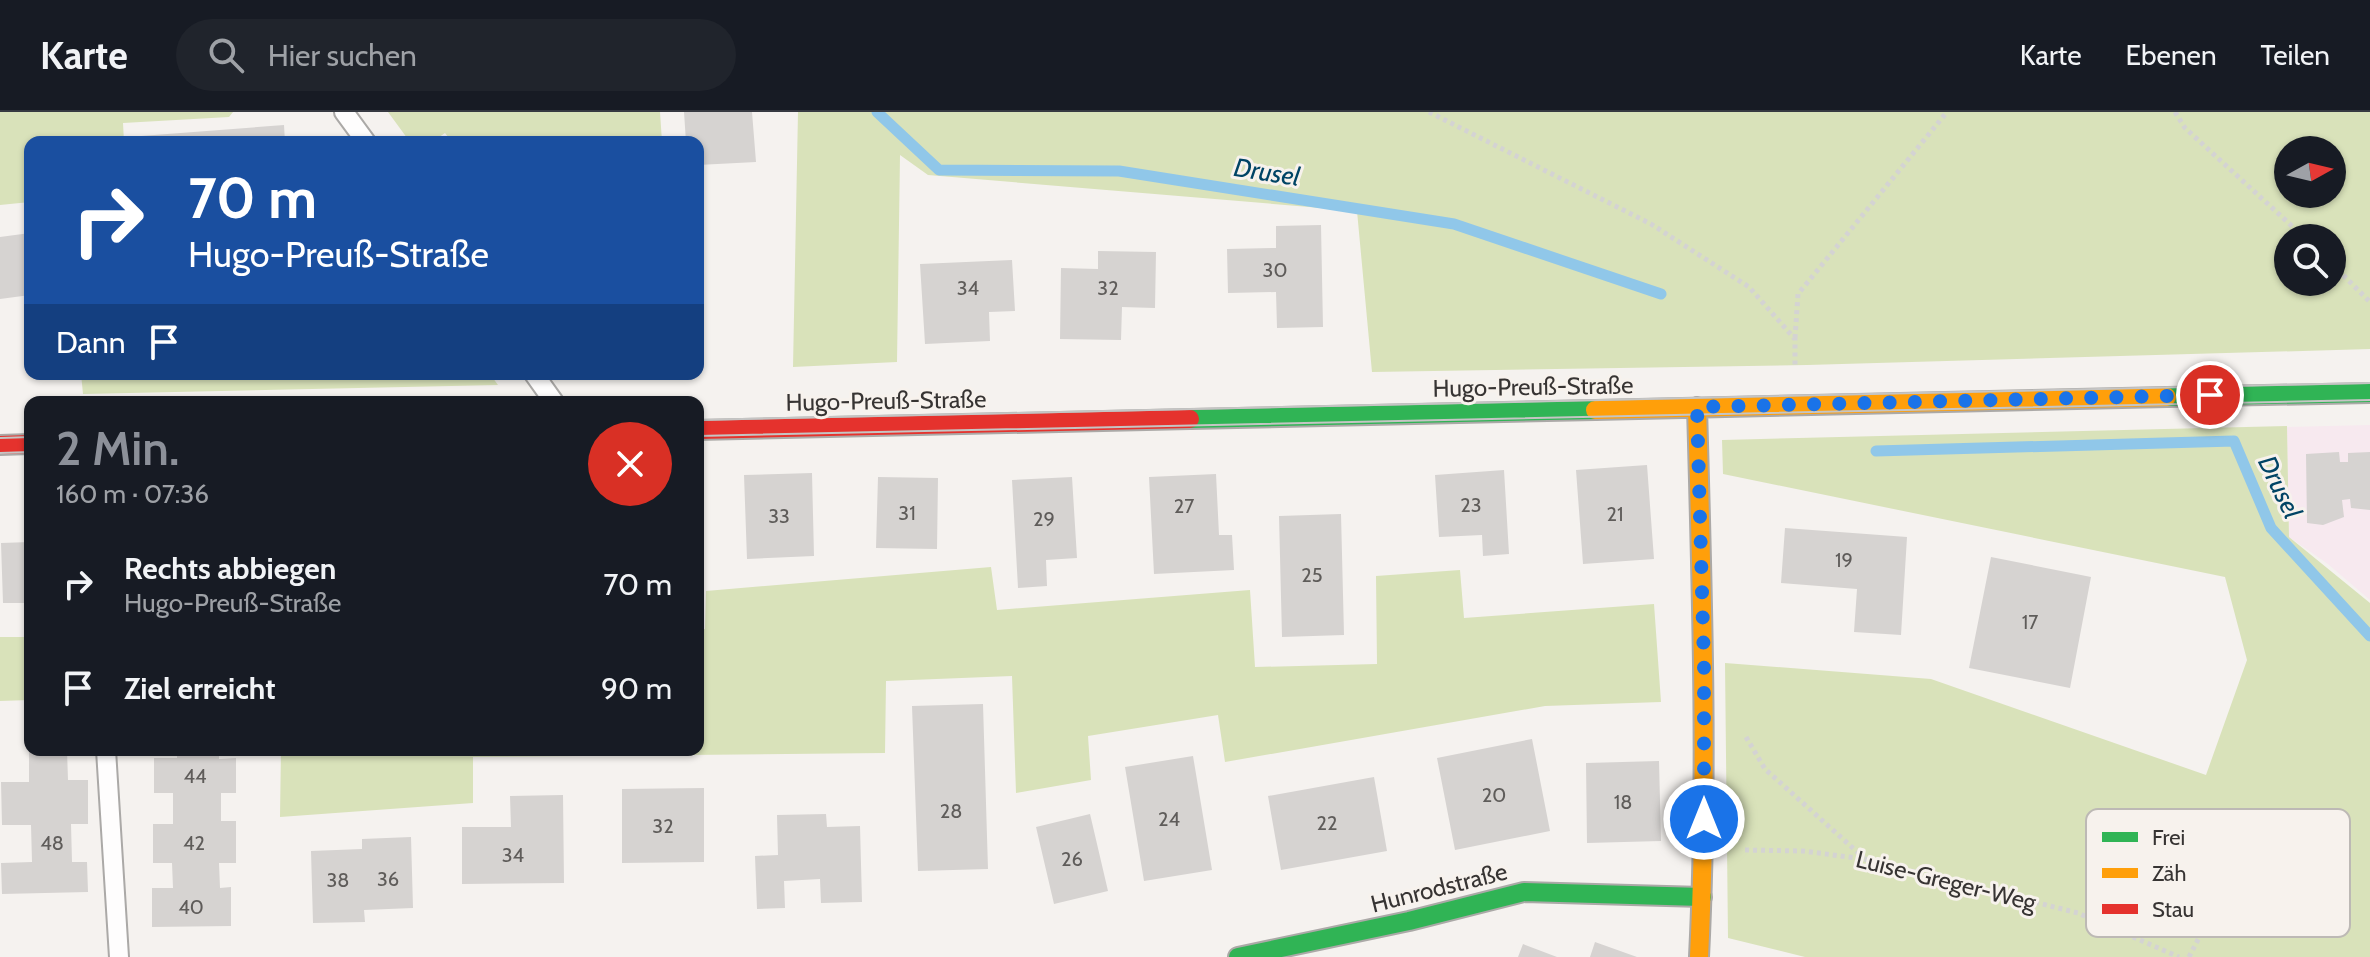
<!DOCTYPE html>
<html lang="de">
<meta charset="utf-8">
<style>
:root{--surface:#171b24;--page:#20242c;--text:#f1f3f6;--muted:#9ea1a6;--line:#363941;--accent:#8c9099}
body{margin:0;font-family:Cabin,sans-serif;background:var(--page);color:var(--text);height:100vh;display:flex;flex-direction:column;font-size:30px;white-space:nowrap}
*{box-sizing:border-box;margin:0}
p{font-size:26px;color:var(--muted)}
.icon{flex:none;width:44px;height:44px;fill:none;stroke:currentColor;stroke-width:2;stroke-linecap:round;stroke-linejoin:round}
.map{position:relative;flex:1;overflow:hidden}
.side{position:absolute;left:24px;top:284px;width:680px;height:360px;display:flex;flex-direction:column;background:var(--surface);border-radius:16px;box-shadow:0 2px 6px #0004}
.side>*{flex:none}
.banner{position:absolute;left:24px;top:24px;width:680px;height:244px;border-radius:16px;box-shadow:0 2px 6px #0004;background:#1a4fa0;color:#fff;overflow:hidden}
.needle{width:52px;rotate:82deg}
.controls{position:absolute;left:2274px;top:24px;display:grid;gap:16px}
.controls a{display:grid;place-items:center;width:72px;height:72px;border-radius:50%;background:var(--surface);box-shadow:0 2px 6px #0004;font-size:40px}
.pin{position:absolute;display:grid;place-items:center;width:68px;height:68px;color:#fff;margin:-34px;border:4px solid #fff;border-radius:50%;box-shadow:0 2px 8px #0007}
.me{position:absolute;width:88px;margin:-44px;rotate:0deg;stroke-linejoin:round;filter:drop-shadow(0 0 6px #0008)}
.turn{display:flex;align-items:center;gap:28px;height:168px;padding:0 32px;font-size:36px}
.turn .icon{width:104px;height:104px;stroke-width:2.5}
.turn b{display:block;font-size:56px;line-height:68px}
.then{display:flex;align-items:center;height:76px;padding:0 32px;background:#0003;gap:16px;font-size:30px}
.round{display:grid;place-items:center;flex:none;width:84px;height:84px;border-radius:42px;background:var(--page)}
.overview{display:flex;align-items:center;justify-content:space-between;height:136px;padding:0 32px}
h1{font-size:48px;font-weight:600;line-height:60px;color:var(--accent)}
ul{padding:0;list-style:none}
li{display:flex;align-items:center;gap:24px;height:104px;padding:0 32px}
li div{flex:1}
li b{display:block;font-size:30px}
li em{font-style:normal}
header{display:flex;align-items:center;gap:48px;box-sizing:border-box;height:112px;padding:0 40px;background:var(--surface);border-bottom:2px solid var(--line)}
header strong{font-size:38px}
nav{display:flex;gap:44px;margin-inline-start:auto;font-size:28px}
.search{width:560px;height:72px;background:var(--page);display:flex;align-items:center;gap:20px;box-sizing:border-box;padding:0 28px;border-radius:44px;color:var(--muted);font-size:30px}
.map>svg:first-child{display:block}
.education{fill:#f7e9ef}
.green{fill:#d9e2ba;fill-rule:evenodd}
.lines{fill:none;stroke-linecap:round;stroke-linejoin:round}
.stream{stroke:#90c7e9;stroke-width:11}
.building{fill:#d6d3d1}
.lane-casing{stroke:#aba9a7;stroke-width:22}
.fast-casing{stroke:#aba9a7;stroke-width:22}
.slow-casing{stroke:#aba9a7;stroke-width:22}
.jam-casing{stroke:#aba9a7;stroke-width:22}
.path{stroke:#d4d3d3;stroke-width:5;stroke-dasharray:4 4;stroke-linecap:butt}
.lane{stroke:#fefdfd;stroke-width:18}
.fast{stroke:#30b455;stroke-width:18}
.slow{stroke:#ff9f0a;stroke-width:18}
.jam{stroke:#e5322d;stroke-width:18}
.tram{stroke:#c5c5c4;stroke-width:2}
.route{stroke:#1a73e8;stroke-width:14;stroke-dasharray:0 25.2}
.labels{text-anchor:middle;stroke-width:6;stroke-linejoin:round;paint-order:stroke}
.number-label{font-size:20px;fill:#5f5c5a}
.street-label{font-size:24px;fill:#373433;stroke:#f7f2ed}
.water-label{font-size:26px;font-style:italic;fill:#004465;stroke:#f7f2ed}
.key{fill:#f7f2ed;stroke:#bdb9b5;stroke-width:2}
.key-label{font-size:22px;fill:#373433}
</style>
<header>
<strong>Karte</strong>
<div class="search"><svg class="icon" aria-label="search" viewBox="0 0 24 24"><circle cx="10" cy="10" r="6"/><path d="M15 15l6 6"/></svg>Hier suchen</div>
<nav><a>Karte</a><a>Ebenen</a><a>Teilen</a></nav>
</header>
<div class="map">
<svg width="2370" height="845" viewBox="0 0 2370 845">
<rect width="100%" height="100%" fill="#f5f2ef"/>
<!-- education -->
<path class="education" d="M 2370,313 L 2370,488 L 2328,452 L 2289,425 L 2287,315 Z"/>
<!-- green -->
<path class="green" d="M 0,0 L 233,0 L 229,5 L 123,11 L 124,30 L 30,30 L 30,90 L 0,93 Z
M 388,0 L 660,0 L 662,30 L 452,30 L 445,21 L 432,30 L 410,30 Z
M 798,0 L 2370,0 L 2370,237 L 1807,253 L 1372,260 L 1357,99 L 928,63 L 900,43 L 897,250 L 793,255 ZM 2288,38 L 2332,38 L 2332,82 L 2288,82 ZM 2288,126 L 2332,126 L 2332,170 L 2288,170 Z
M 81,262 L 490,262 L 498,273 L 83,282 Z
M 2287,314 L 2289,425 L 2370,491 L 2370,845 L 1805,845 L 1728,826 L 1725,551 L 1931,567 L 2206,663 L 2247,548 L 2225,465 L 1723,362 L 1722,328 Z
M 991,455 L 997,498 L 1250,478 L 1255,555 L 1377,552 L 1376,464 L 1460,458 L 1464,506 L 1654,492 L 1661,590 L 1545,594 L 1225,650 L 1218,603 L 1088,624 L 1091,668 L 1016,681 L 1012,564 L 886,569 L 885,641 L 473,645 L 473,691 L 280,705 L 281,638 L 698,638 L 698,518 L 705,517 L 706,479 Z
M 0,525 L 30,525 L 30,588 L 0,589 Z"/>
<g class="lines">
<!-- stream -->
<path class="stream" d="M 877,0 L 939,58 L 1119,59 L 1454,112 L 1661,182
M 1876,339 L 2234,329 L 2271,416 L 2370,524"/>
</g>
<!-- building -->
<path class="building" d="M 684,0 L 752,0 L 756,50 L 698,53 L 698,30 L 686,30 Z
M 284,13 L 285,30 L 141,30 L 141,24 Z
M 1321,113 L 1323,215 L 1277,216 L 1276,180 L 1228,181 L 1227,137 L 1276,136 L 1276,114 Z
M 698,114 L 701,114 L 701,187 L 698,187 Z
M 30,121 L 30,183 L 0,187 L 0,125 Z
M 1098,139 L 1156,140 L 1155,196 L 1122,195 L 1121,228 L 1060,227 L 1061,156 L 1098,157 Z
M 1012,148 L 1015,199 L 989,200 L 990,229 L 925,232 L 920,152 Z
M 2339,340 L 2340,350 L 2348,350 L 2348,341 L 2370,340 L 2370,398 L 2351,396 L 2350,387 L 2342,388 L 2344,405 L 2323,413 L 2307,411 L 2306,342 Z
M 1647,353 L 1654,447 L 1583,452 L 1576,358 Z
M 1504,358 L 1509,442 L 1483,444 L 1482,423 L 1439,425 L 1435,363 Z
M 812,361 L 814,444 L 747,447 L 744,363 Z
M 1216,362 L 1219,423 L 1232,423 L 1234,458 L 1154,462 L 1149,365 Z
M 878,365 L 938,366 L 937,437 L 876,436 Z
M 1072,365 L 1077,446 L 1046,448 L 1047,474 L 1018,476 L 1012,368 Z
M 1341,402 L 1344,523 L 1282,525 L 1279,404 Z
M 1785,416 L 1907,425 L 1901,523 L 1854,520 L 1857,477 L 1781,471 Z
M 30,430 L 30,491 L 3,491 L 1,431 Z
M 1991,445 L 2091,465 L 2070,576 L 1969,556 Z
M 983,592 L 988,757 L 918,759 L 912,594 Z
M 1532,627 L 1550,719 L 1455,738 L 1437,646 Z
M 29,638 L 67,638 L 68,668 L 88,668 L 88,712 L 71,712 L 72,750 L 87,750 L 88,780 L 2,782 L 1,751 L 32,750 L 31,713 L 2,713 L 1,670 L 29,670 Z
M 177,638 L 219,638 L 219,647 L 236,646 L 236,681 L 221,681 L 221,709 L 236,709 L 236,751 L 219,751 L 220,776 L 231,775 L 231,814 L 152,815 L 152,776 L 173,776 L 172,751 L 153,751 L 153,712 L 173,712 L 173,681 L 154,681 L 154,646 L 177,646 Z
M 1193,644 L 1212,758 L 1144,769 L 1125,655 Z
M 1659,649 L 1661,729 L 1587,731 L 1586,651 Z
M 1374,665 L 1387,739 L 1281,758 L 1268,684 Z
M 704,676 L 704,750 L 622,751 L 622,677 Z
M 563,683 L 564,771 L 462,772 L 462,715 L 511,715 L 510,684 Z
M 826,702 L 827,715 L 860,714 L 862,790 L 821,791 L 820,767 L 784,769 L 785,796 L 757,797 L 755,744 L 778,743 L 777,703 Z
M 1090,702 L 1108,779 L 1054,792 L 1036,715 Z
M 411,725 L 413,796 L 364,798 L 365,810 L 313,811 L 311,739 L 362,737 L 362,727 Z
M 1595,830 L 1637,845 L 1590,845 Z
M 1523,832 L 1557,845 L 1518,845 Z"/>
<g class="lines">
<!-- lane casing -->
<g class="lane-casing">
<path id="lane" d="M 344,0 L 366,30
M 534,262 L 554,290
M 106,638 L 119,845"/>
</g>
<!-- fast casing -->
<g class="fast-casing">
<path id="fast" d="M 2167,285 L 2370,281
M 1190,307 L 1595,298
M 1238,845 L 1409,809 L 1524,780 L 1702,785"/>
</g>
<!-- slow casing -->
<g class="slow-casing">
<path id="slow" d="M 1697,295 C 1702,479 1708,662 1699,845
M 1595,298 L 2167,285"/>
</g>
<!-- jam casing -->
<g class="jam-casing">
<path id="jam" d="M 698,318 L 1190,307
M 0,333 L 30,332"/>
</g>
<!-- path -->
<path class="path" d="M 1429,0 L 1651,112 L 1749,175 L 1795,227 L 1795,256
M 2175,0 L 2185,16 L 2305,126
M 2332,152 L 2370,190
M 1795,226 L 1798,182 L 1947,0
M 1746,625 L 1765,657 L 1864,746
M 1745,738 L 1803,739 L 1864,747 L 2078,801 L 2179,845
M 2189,845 L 2244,739"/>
<!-- lane -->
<use href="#lane" class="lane"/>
<!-- fast -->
<use href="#fast" class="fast"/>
<!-- slow -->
<use href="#slow" class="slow"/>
<!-- jam -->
<use href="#jam" class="jam"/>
<!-- tram -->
<path class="tram" d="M 698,308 L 2370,271
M 698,324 L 2370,288
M 0,326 L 30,325
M 0,341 L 30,340"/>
</g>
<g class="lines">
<!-- route -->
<path class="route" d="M 1704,707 L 1704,553 L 1697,295 L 2210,283"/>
</g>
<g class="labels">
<!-- number labels -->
<g class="number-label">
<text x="1275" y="165">30</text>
<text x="968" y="183">34</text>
<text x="1108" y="183">32</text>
<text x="1471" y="400">23</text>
<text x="1184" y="401">27</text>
<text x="907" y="408">31</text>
<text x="1615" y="409">21</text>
<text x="779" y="411">33</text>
<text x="1044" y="414">29</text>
<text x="1844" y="455">19</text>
<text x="1312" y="470">25</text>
<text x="2030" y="517">17</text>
<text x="195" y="671">44</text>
<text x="1494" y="690">20</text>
<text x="1623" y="697">18</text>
<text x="951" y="706">28</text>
<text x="1169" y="714">24</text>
<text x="1327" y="718">22</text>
<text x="663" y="721">32</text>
<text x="52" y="738">48</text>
<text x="194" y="738">42</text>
<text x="513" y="750">34</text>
<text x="1072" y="754">26</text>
<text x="388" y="774">36</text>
<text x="338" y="775">38</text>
<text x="191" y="802">40</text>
</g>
<!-- street labels -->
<g class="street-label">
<text transform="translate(1533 275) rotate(-1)" y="8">Hugo-Preuß-Straße</text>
<text transform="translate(886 289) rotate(-1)" y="8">Hugo-Preuß-Straße</text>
<text transform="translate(1946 769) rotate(14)" y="8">Luise-Greger-Weg</text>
<text transform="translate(1439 776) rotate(-14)" y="8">Hunrodstraße</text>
</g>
<!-- water labels -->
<g class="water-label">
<text transform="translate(1267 60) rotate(9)" y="9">Drusel</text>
<text transform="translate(2280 375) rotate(64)" y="9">Drusel</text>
</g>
</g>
<!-- legend -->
<rect x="2086" y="697" width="264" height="128" rx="12" class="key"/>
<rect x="2102" y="720" width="36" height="10" fill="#30b455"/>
<rect x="2102" y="756" width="36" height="10" fill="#ff9f0a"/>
<rect x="2102" y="792" width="36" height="10" fill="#e5322d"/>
<g class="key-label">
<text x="2152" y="733">Frei</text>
<text x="2152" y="769">Zäh</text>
<text x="2152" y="805">Stau</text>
</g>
</svg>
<div class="controls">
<a><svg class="needle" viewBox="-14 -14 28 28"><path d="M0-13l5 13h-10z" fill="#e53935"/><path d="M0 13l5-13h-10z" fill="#9ea1a6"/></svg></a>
<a><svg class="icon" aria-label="search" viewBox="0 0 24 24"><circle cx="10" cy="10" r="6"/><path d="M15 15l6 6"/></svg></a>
</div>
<div class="pin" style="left:2210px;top:283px;background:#d93025"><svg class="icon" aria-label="arrive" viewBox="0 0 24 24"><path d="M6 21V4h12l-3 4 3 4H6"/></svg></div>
<svg class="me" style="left:1704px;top:707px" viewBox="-20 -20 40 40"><circle r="17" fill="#1a73e8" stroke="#fff" stroke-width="3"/><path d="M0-11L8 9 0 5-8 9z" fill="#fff"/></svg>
<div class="banner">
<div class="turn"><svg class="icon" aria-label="right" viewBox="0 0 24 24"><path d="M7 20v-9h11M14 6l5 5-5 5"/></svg><div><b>70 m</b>Hugo-Preuß-Straße</div></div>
<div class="then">Dann<svg class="icon" aria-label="arrive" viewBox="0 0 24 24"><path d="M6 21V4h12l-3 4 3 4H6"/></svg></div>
</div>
<section class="side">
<div class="overview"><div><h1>2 Min.</h1><p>160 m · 07:36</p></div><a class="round" style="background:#d93025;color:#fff"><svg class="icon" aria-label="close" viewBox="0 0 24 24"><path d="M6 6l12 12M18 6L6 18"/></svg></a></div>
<ul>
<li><svg class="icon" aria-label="right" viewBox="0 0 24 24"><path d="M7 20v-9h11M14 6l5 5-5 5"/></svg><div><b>Rechts abbiegen</b><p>Hugo-Preuß-Straße</p></div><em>70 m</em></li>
<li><svg class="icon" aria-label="arrive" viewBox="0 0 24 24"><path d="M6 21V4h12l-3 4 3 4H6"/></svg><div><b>Ziel erreicht</b></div><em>90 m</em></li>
</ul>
</section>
</div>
